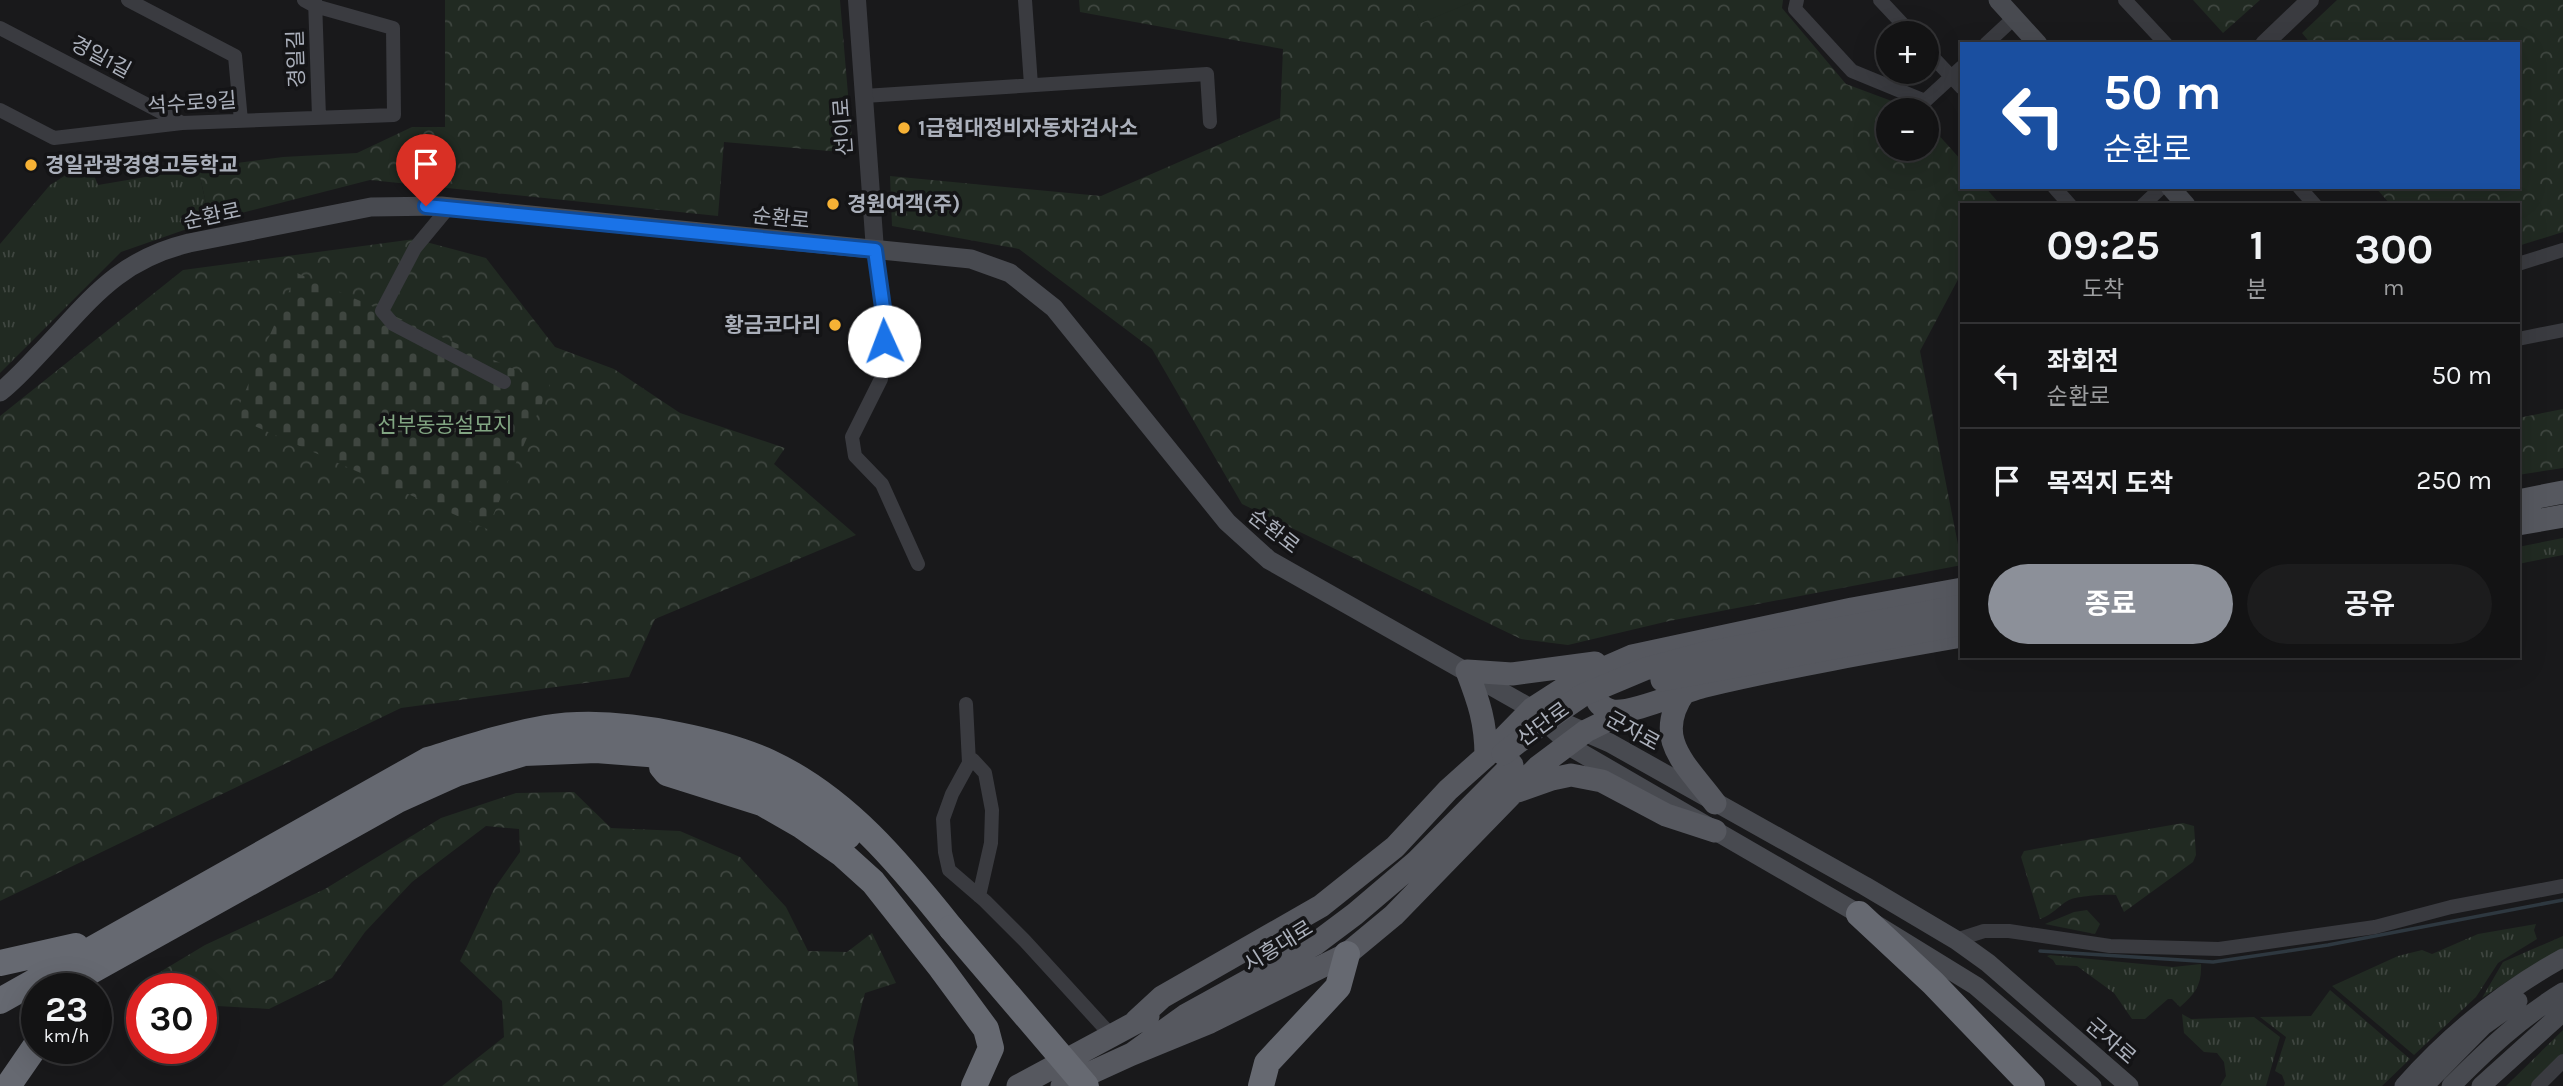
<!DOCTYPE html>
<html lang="ko">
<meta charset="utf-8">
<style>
:root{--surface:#131314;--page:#1c1c1d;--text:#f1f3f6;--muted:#9d9ea0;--line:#323234;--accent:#8c9099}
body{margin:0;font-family:Karla,"Noto Sans KR",sans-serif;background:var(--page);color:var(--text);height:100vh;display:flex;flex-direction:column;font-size:26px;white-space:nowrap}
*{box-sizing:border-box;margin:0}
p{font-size:23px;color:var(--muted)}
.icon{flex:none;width:38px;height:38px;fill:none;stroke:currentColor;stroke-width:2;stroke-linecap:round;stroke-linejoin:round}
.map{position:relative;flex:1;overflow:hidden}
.sheet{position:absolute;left:1960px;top:203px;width:560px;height:455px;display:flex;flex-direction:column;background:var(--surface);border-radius:0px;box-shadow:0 7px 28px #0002,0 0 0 2px var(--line)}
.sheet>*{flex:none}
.top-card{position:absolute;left:1960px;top:42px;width:560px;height:147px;border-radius:0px;box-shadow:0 7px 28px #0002,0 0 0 2px var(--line);background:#1a4fa0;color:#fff;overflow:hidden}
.controls{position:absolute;left:1876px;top:21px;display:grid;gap:14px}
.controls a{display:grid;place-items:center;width:63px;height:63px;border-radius:50%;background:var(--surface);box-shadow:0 7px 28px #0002,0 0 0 2px var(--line);font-size:35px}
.speed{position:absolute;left:21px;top:973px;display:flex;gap:14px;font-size:35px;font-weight:700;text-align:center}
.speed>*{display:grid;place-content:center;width:91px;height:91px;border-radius:50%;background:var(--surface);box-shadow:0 7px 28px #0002,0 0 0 2px var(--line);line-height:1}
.speed small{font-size:18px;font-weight:400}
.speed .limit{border:10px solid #d22;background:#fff;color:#111}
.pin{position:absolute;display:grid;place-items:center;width:60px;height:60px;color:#fff;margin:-72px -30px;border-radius:50% 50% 50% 0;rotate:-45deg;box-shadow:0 0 7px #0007}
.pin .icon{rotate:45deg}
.me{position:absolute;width:77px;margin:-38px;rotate:358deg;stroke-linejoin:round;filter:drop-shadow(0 0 5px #0008)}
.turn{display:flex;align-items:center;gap:24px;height:147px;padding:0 28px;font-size:32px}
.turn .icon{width:91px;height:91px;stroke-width:2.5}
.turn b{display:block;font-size:49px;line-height:60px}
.eta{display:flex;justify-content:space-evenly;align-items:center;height:119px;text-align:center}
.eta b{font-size:42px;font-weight:700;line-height:49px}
.cta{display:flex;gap:14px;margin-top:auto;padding:14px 28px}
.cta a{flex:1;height:80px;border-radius:42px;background:var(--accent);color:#fff;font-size:28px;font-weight:700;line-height:80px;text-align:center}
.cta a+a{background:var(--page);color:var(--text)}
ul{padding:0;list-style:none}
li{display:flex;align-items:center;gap:21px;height:105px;padding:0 28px;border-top:2px solid var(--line)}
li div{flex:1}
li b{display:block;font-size:26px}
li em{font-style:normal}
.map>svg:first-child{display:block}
.grass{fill:url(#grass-tufts)}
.forest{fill:url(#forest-crowns)}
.cemetery{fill:url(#cemetery-stones)}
.pitch{fill:#212a22}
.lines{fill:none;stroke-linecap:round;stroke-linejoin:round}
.stream{stroke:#2e3840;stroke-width:3.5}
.minor{stroke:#3a3b40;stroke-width:14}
.tertiary{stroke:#3a3b40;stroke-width:18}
.secondary{stroke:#484a50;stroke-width:19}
.primary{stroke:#56585f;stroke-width:23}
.motorway{stroke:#666971;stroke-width:26}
.primary-bridge{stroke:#56585f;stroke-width:23}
.motorway-bridge{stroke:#666971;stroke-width:26}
.route-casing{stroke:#114b97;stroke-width:18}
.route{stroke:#1a73e8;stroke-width:12}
.poi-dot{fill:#f7b235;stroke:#141416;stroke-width:2.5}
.labels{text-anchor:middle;stroke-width:7;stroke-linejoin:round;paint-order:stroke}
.street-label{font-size:21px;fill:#abb0bb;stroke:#141416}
.poi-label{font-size:21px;font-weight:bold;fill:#abb0bb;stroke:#141416;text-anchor:start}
.park-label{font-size:21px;fill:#82a683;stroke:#141416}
</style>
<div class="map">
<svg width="2563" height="1086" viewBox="0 0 2563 1086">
<defs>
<pattern id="grass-tufts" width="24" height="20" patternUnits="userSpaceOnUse" patternTransform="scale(1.75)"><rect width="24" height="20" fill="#212a22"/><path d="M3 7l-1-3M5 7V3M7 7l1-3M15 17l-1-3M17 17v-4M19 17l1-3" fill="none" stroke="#3f4640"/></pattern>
<pattern id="forest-crowns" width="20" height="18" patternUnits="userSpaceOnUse" patternTransform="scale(1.75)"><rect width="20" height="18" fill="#212a22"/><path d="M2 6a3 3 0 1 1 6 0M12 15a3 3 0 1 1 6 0" fill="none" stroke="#3f4640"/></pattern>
<pattern id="cemetery-stones" width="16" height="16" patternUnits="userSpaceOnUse" patternTransform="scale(1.75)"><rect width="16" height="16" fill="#212a22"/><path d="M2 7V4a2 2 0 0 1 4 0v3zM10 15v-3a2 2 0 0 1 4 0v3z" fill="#3f4640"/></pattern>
</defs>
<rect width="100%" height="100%" fill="#19191b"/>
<!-- grass -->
<path class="grass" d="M 88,161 L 98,185 L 198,168 L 210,221 L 121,252 L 0,373 L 0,244 L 50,185 Z
M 2563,538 L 2563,555 L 2518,564 L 2518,547 Z
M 2536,924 L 2534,930 L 2537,939 L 2498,963 L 2476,997 L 2414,1055 L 2332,986 L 2398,956 L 2422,950 L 2432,954 L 2478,934 Z
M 2563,936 L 2563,948 L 2520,973 L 2482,998 L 2503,962 Z
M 2050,955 L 2173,967 L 2201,964 C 2202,985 2195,994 2180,1007 L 2172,999 L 2168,999 L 2145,1019 L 2132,1019 L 2114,993 L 2077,966 L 2056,965 L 2053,960 L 2047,956 Z
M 2330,990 L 2410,1059 L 2382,1086 L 2284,1086 L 2285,1083 L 2282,1075 L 2275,1071 L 2286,1037 L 2260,1017 L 2311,1016 Z
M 2182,1014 L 2191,1019 L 2254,1017 L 2280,1037 L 2266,1086 L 2220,1086 L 2226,1076 L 2224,1062 L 2217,1053 L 2204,1052 L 2184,1033 Z
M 2563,1030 L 2563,1055 L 2531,1086 L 2506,1086 Z"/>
<!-- forest -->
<path class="forest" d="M 445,0 L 840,0 L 853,153 L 724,142 L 718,216 L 370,180 L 210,221 L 198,168 L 283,157 L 357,153 L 412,127 L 445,127 Z
M 1079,0 L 1783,0 L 1782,8 L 1846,84 L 1916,110 L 1888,110 L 1888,149 L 1927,149 L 1927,122 L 1962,161 L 1962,187 L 1985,187 L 1998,202 L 1997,205 L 1962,205 L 1962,272 L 1920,351 L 1962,565 L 1669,621 L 1568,645 L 1521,639 L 1242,504 L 1152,349 L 1019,249 L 892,226 L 890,176 L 1101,196 L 1280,118 L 1283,49 L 1080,12 Z
M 2193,0 L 2260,0 L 2223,33 Z
M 2337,0 L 2563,0 L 2563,232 L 2518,246 L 2518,205 L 2391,205 L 2375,187 L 2518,187 L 2518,44 L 2311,44 L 2302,33 Z
M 415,239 L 486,258 L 555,347 L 614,369 L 680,413 L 785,448 L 774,464 L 856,535 L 655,619 L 629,677 L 401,708 L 0,901 L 0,416 L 183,270 Z
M 2563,409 L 2563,468 L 2518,475 L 2518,418 Z
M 574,792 L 611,828 L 680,831 L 740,857 L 786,907 L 808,951 L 847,952 L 872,933 L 896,983 L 865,993 L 853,1040 L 858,1086 L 442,1086 L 504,1037 L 502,1001 L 460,961 L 494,889 L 520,852 L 519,829 L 486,826 L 412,882 L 365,932 L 332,978 L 269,1009 L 201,1005 L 201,989 L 159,989 L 145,981 L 205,945 L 325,889 L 441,818 L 516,793 Z
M 2183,823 L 2194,826 L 2196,855 L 2193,862 L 2124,912 L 2116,895 C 2106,894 2077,896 2069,900 C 2058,906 2054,914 2040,919 L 2021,857 L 2024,851 Z
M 2087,910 L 2100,924 L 2095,934 L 2045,924 L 2074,912 Z"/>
<!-- cemetery -->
<path class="cemetery" d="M 297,273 L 550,385 L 487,529 L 234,417 Z"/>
<!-- pitch -->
<path class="pitch" d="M 1411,0 L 1477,0 L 1421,23 Z"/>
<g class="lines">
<!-- stream -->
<path class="stream" d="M 2040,951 L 2213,962 L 2328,945 L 2563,900"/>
<!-- minor -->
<path class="minor" d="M 128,0 L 235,56 L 241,121
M 315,0 L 319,117
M 1025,0 L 1031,85
M 1797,0 L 1795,9 L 1852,71 L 1925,101 L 1962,67
M 1880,0 L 1911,33
M 2125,0 L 2166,44
M 0,28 L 182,123
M 1986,44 L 2014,18
M 1927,51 L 1962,88
M 864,96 L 1207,74 L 1210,122
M 0,110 L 54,138 L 182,123 L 394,115 L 393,28 L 315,6 L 304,0
M 2054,187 L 2070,205
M 2299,187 L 2315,205
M 2143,205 L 2162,187
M 449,207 L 415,248 L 382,311 L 393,324 L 504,382
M 875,250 L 885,322 L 881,379 L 852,437 L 855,456 L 882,484 L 918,564
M 2518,264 L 2563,250
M 2518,339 L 2563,330
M 966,704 L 969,763 L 952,794 L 943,819 L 945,852 L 949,870 L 985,901 L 1025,941 L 1111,1035
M 973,760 L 985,773 L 992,810 L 991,843 L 979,896
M 1956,940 L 1984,931 L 2009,931 L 2110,946 L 2219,949 L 2375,927 L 2451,907 L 2563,886
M 2538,1086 L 2563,1061"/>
<!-- tertiary -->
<path class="tertiary" d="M 857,0 L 875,250
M 2264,44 L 2310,0"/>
<!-- secondary -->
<path class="secondary" d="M 1998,0 L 2038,44
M 2170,187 L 2186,205
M 0,392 C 14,381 27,367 39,354 C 89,302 115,261 189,243 L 371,207 L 441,206 L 971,259 L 1010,273 L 1054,308 L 1227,522 L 1269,560 L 1532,709 L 1610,743 L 1865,886 L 1956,940 L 1988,963 L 2129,1086
M 1540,717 L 1576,750 L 1859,914 L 1976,986 L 2092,1086
M 2404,1086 C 2450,1034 2503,991 2563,958
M 2424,1086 L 2483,1026 L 2518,1001
M 2451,1086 C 2486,1051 2520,1018 2563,992
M 2481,1086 L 2563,1012"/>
<!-- primary -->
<path class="primary" d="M 2518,501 L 2563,492
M 2518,524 L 2563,516
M 1599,675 C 1590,689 1595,708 1613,711 C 1633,714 1683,691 1705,686 C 1790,666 1876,651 1962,636
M 1685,691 C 1651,739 1687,765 1715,803
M 1486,756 C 1486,723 1479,702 1467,671 L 1512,674 L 1595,663
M 1518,791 L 1552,779 L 1571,775 L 1602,781 L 1666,815 L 1715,831
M 1136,1021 L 1162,997 L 1321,906 L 1395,847 L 1448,790 L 1486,756 L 1532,709 L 1577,680 L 1632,656 L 1852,609 L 1962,589
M 1132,1054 L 1210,1022 L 1347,954 L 1394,915 L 1538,767 L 1586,731 L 1629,710
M 1018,1086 L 1148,1016
M 1062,1086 L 1132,1054 L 1186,1015 L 1315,944 L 1355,914 L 1416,862 L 1512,765"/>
<!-- motorway -->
<path class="motorway" d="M 662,767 L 667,773 L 762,803 L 802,826 L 842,854 L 873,882 L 941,968 L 986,1029 L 991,1048 L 974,1086
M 1859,914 L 1933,983 L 2032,1086
M 0,963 L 76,946
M 59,989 L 398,800 L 458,773 L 524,753 L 596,750 L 648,754 L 706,764 L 758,779 L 812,809 L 848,836
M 0,1001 L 428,760 C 467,748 506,735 546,728 C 589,721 635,726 678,735 C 708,741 740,749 769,762 C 846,798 900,864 951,928
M 8,1086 L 37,1044
M 1261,1086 L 1267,1063 L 1338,987 L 1347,954"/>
<!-- primary-bridge -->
<path class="primary-bridge" d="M 1662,680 L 1962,624
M 1503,754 L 1545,721 L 1583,695 L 1645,669 L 1705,653 L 1962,606"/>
<!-- motorway-bridge -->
<path class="motorway-bridge" d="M 951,928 L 1086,1086"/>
</g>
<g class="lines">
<!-- route casing -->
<g class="route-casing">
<path id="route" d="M 426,206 L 875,250 L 885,322 L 884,341"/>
</g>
<!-- route -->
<use href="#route" class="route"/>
</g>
<!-- markers -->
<g class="poi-dot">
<circle cx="904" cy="128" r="7"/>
<circle cx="31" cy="165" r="7"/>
<circle cx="833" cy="204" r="7"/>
<circle cx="835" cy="325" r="7"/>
</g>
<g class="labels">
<!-- street labels -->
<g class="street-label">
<text transform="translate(101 57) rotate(28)" y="7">경일1길</text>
<text transform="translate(296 59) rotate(-92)" y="7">경일길</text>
<text transform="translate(192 103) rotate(-4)" y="7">석수로9길</text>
<text transform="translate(843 127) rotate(-94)" y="7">선이로</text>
<text transform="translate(212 216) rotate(-12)" y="7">순환로</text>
<text transform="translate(781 218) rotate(6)" y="7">순환로</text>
<text transform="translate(1274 531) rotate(38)" y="7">순환로</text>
<text transform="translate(1543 724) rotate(-36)" y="7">산단로</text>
<text transform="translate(1633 731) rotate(29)" y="7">군자로</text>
<text transform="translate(1278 946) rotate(-32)" y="7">시흥대로</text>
<text transform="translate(2111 1041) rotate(41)" y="7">군자로</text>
</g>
<!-- poi labels -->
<g class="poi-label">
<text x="918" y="135">1급현대정비자동차검사소</text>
<text x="45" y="172">경일관광경영고등학교</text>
<text x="847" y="211">경원여객(주)</text>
<text x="821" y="332" text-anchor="end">황금코다리</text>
</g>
<!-- park labels -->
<g class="park-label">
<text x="445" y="432">선부동공설묘지</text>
</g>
</g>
</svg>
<div class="controls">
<a>+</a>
<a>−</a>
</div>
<div class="speed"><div>23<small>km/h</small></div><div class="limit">30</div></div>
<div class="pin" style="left:426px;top:206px;background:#d93025"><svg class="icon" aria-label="arrive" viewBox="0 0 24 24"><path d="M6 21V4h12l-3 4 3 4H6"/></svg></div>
<svg class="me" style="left:884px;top:341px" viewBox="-20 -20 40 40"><circle r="19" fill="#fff"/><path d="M0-13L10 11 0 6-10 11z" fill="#1a73e8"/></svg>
<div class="top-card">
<div class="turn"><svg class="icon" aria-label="left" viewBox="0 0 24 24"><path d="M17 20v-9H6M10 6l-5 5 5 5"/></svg><div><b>50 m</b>순환로</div></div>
</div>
<section class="sheet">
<div class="eta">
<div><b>09:25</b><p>도착</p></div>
<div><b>1</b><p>분</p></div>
<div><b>300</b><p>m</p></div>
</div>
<ul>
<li><svg class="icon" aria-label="left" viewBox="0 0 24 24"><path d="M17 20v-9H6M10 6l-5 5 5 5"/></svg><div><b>좌회전</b><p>순환로</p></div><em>50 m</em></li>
<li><svg class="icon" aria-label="arrive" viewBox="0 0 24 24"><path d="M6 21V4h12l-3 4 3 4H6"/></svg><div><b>목적지 도착</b></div><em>250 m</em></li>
</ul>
<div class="cta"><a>종료</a><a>공유</a></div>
</section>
</div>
